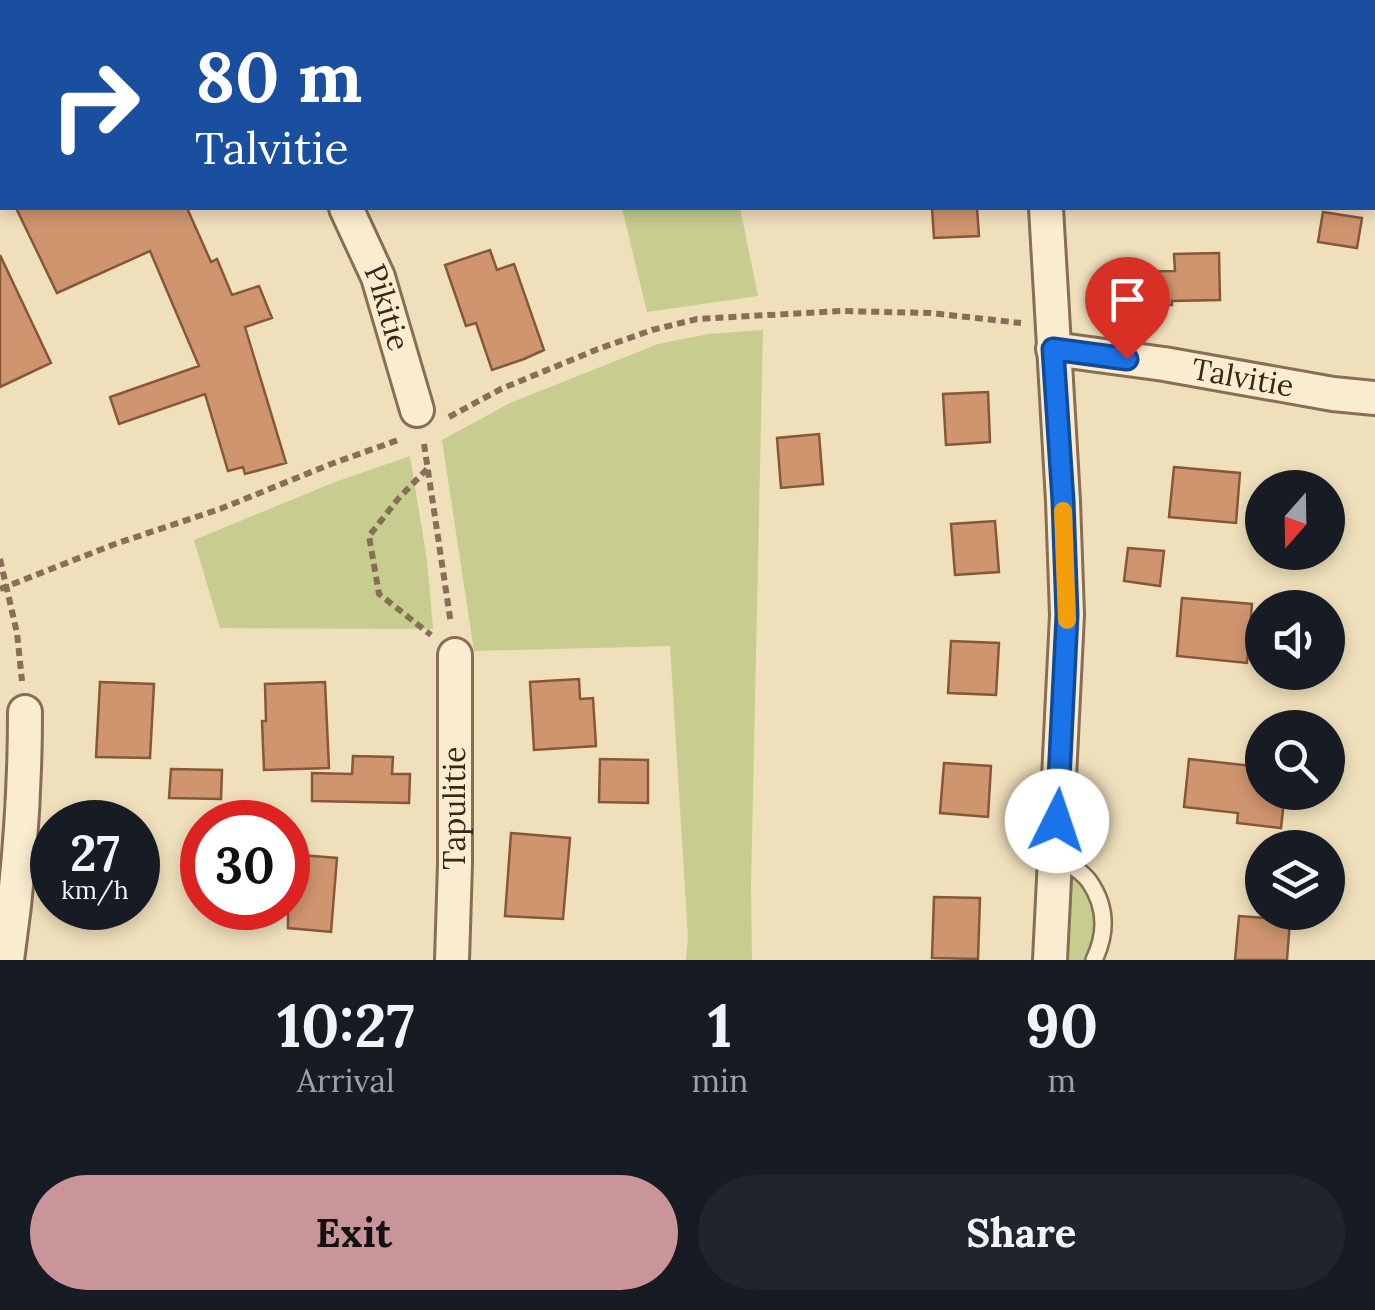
<!DOCTYPE html>
<style>
:root{--surface:#171b24;--page:#20242c;--text:#f1f3f6;--muted:#9ea1a6;--accent:#c99598}
body{margin:0;font-family:Lora,serif;background:var(--page);color:var(--text);height:100vh;display:flex;flex-direction:column;font-size:38px;white-space:nowrap}
*{box-sizing:border-box;margin:0}
p{font-size:32px;color:var(--muted)}
.icon{flex:none;width:55px;height:55px;fill:none;stroke:currentColor;stroke-width:2;stroke-linecap:round;stroke-linejoin:round}
.map{position:relative;height:960px;overflow:hidden}
.panel{display:flex;flex-direction:column;background:var(--surface);flex:1}
.panel>*{flex:none}
.hud{position:absolute;left:0px;top:0px;width:1375px;height:210px;box-shadow:0 5px 15px #0003;background:#1a4fa0;color:#fff;overflow:hidden}
.needle{width:65px;rotate:200deg}
.tools{position:absolute;left:1245px;top:470px;display:grid;gap:20px}
.tools a{display:grid;place-items:center;width:100px;height:100px;border-radius:50%;background:var(--surface);box-shadow:0 5px 15px #0003;font-size:50px}
.speed{position:absolute;left:30px;top:800px;display:flex;gap:20px;font-size:50px;font-weight:700;text-align:center}
.speed>*{display:grid;place-content:center;width:130px;height:130px;border-radius:50%;background:var(--surface);box-shadow:0 5px 15px #0003;line-height:1}
.speed small{font-size:25px;font-weight:400}
.speed .limit{border:15px solid #d22;background:#fff;color:#111}
.pin{position:absolute;display:grid;place-items:center;width:85px;height:85px;color:#fff;margin:-102px -42px;border-radius:50% 50% 50% 0;rotate:-45deg;box-shadow:0 0 10px #0007}
.pin .icon{rotate:45deg}
.me{position:absolute;width:110px;margin:-55px;rotate:4deg;stroke-linejoin:round;filter:drop-shadow(0 0 8px #0008)}
.turn{display:flex;align-items:center;gap:35px;height:210px;padding:0 30px;font-size:45px}
.turn .icon{width:130px;height:130px;stroke-width:2.5}
.turn b{display:block;font-size:70px;line-height:85px}
.eta{display:flex;justify-content:space-evenly;align-items:center;height:170px;text-align:center}
.eta b{font-size:60px;font-weight:800;line-height:70px}
.button{display:flex;gap:20px;margin-top:auto;padding:20px 30px}
.button a{flex:1;height:115px;border-radius:60px;background:var(--accent);color:#111;font-size:40px;font-weight:800;line-height:115px;text-align:center}
.button a+a{background:var(--page);color:var(--text)}
.map>svg:first-child{display:block}
.green{fill:#c7cd8f}
.building{fill:#cf956f;stroke:#875739;stroke-width:2.5}
.lines{fill:none;stroke-linecap:round;stroke-linejoin:round}
.service-casing{stroke:#876e54;stroke-width:20}
.minor-casing{stroke:#876e54;stroke-width:38}
.path{stroke:#876e54;stroke-width:6;stroke-dasharray:8 5;stroke-linecap:butt}
.service{stroke:#faecce;stroke-width:15}
.minor{stroke:#faecce;stroke-width:32}
.route-casing{stroke:#114b97;stroke-width:25}
.route{stroke:#1a73e8;stroke-width:18}
.slow{stroke:#f59e0b;stroke-width:18}
.labels{text-anchor:middle;stroke-width:10;stroke-linejoin:round;paint-order:stroke}
.street-label{font-size:30px;fill:#35271a;stroke:#f7e9cb}
</style>
<div class="map">
<svg width="1375" height="960" viewBox="0 0 1375 960">
<rect width="100%" height="100%" fill="#efdfbb"/>
<!-- green -->
<path class="green" d="M 622,208 L 740,208 L 758,296 L 647,312 Z
M 763,330 L 751,885 L 752,960 L 686,960 L 688,938 L 670,646 L 474,651 L 442,440 L 510,403 L 658,344 L 709,334 Z
M 410,456 L 427,560 L 433,629 L 220,628 L 194,540 L 335,482 Z
M 1055,853 L 1088,879 L 1103,909 L 1094,960 L 1050,960 Z"/>
<!-- building -->
<path class="building" d="M 16,208 L 187,208 L 211,262 L 217,259 L 232,295 L 259,286 L 272,318 L 245,327 L 286,463 L 245,474 L 243,467 L 228,471 L 205,394 L 119,424 L 110,397 L 199,366 L 150,251 L 57,293 Z
M 932,208 L 977,208 L 979,236 L 934,238 Z
M 1323,212 L 1362,218 L 1357,248 L 1318,242 Z
M 490,250 L 497,270 L 514,264 L 544,350 L 524,359 L 492,370 L 476,323 L 466,326 L 445,265 Z
M 1219,253 L 1220,300 L 1172,301 L 1172,305 L 1125,305 L 1124,272 L 1175,271 L 1174,254 Z
M 0,255 L 51,363 L 0,387 Z
M 988,392 L 990,442 L 946,445 L 943,394 Z
M 819,434 L 823,484 L 781,488 L 777,438 Z
M 1174,467 L 1240,473 L 1236,523 L 1169,517 Z
M 995,521 L 999,572 L 955,575 L 951,524 Z
M 1128,548 L 1164,551 L 1160,586 L 1124,581 Z
M 1182,598 L 1252,604 L 1247,663 L 1177,656 Z
M 951,641 L 999,643 L 996,695 L 948,693 Z
M 579,679 L 580,699 L 593,698 L 596,746 L 534,750 L 530,682 Z
M 100,682 L 154,684 L 150,758 L 96,757 Z
M 325,682 L 329,768 L 264,770 L 262,721 L 266,721 L 265,684 Z
M 353,756 L 393,757 L 392,774 L 410,774 L 409,803 L 312,801 L 312,773 L 352,774 Z
M 600,759 L 648,760 L 648,803 L 599,802 Z
M 1189,759 L 1262,767 L 1262,792 L 1285,792 L 1281,828 L 1237,823 L 1238,813 L 1184,807 Z
M 944,763 L 991,766 L 988,817 L 940,813 Z
M 171,769 L 222,770 L 221,799 L 169,798 Z
M 511,833 L 570,838 L 563,919 L 505,916 Z
M 288,854 L 337,858 L 331,932 L 288,928 Z
M 934,897 L 980,898 L 978,959 L 932,958 Z
M 1239,916 L 1290,920 L 1287,960 L 1235,960 Z"/>
<g class="lines">
<!-- service casing -->
<g class="service-casing">
<path id="service" d="M 1057,855 C 1067,863 1082,871 1089,881 C 1107,907 1107,933 1094,960"/>
</g>
<!-- minor casing -->
<g class="minor-casing">
<g id="minor">
<path d="M 230,0 L 232,2"/>
<path d="M 1033,0 L 1033,2"/>
<path id="s1" d="M 346,208 L 378,277 L 417,410"/>
<path d="M 1046,208 L 1063,501 L 1067,615 L 1050,960"/>
<path id="s2" d="M 1053,349 L 1164,364 L 1333,394 L 1375,398"/>
<path d="M 7,960 C 19,877 25,795 25,712"/>
<path id="s3" d="M 452,960 L 455,864 L 455,655"/>
</g>
</g>
<!-- path -->
<path class="path" d="M 449,417 L 501,389 L 598,349 L 652,330 L 697,319 L 841,311 L 931,313 L 1021,323
M 424,444 L 451,624
M 427,469 L 398,499 L 369,536 L 379,594 L 431,635
M 0,559 L 17,633 L 22,681
M 0,589 L 115,544 L 220,509 L 331,464 L 401,439"/>
<!-- service -->
<use href="#service" class="service"/>
<!-- minor -->
<use href="#minor" class="minor"/>
</g>
<g class="lines">
<!-- route casing -->
<g class="route-casing">
<path id="route" d="M 1057,821 L 1067,615 L 1063,501 L 1053,349 L 1127,359"/>
</g>
<!-- route -->
<use href="#route" class="route"/>
<!-- slow -->
<path class="slow" d="M 1063,511 L 1067,620"/>
</g>
<g class="labels">
<!-- street labels -->
<g class="street-label">
<text dy="10" stroke="none"><textPath href="#s1" startOffset="108">Pikitie</textPath></text>
<text dy="10" stroke="none"><textPath href="#s2" startOffset="192">Talvitie</textPath></text>
<text dy="10" stroke="none"><textPath href="#s3" startOffset="152">Tapulitie</textPath></text>
</g>
</g>
</svg>
<div class="tools">
<a><svg class="needle" viewBox="-14 -14 28 28"><path d="M0-13l5 13h-10z" fill="#e53935"/><path d="M0 13l5-13h-10z" fill="#9ea1a6"/></svg></a>
<a><svg class="icon" aria-label="sound" viewBox="0 0 24 24"><path d="M4 9h4l5-4v14l-5-4H4zM17 9q2 3 0 6"/></svg></a>
<a><svg class="icon" aria-label="search" viewBox="0 0 24 24"><circle cx="10" cy="10" r="6"/><path d="M15 15l6 6"/></svg></a>
<a><svg class="icon" aria-label="layers" viewBox="0 0 24 24"><path d="M12 4l9 5-9 5-9-5zM3 14l9 5 9-5"/></svg></a>
</div>
<div class="speed"><div>27<small>km/h</small></div><div class="limit">30</div></div>
<div class="pin" style="left:1127px;top:359px;background:#d93025"><svg class="icon" aria-label="arrive" viewBox="0 0 24 24"><path d="M6 21V4h12l-3 4 3 4H6"/></svg></div>
<svg class="me" style="left:1057px;top:821px" viewBox="-20 -20 40 40"><circle r="19" fill="#fff"/><path d="M0-13L10 11 0 6-10 11z" fill="#1a73e8"/></svg>
<div class="hud">
<div class="turn"><svg class="icon" aria-label="right" viewBox="0 0 24 24"><path d="M7 20v-9h11M14 6l5 5-5 5"/></svg><div><b>80 m</b>Talvitie</div></div>
</div>
</div>
<section class="panel">
<div class="eta">
<div><b>10:27</b><p>Arrival</p></div>
<div><b>1</b><p>min</p></div>
<div><b>90</b><p>m</p></div>
</div>
<div class="button"><a>Exit</a><a>Share</a></div>
</section>
